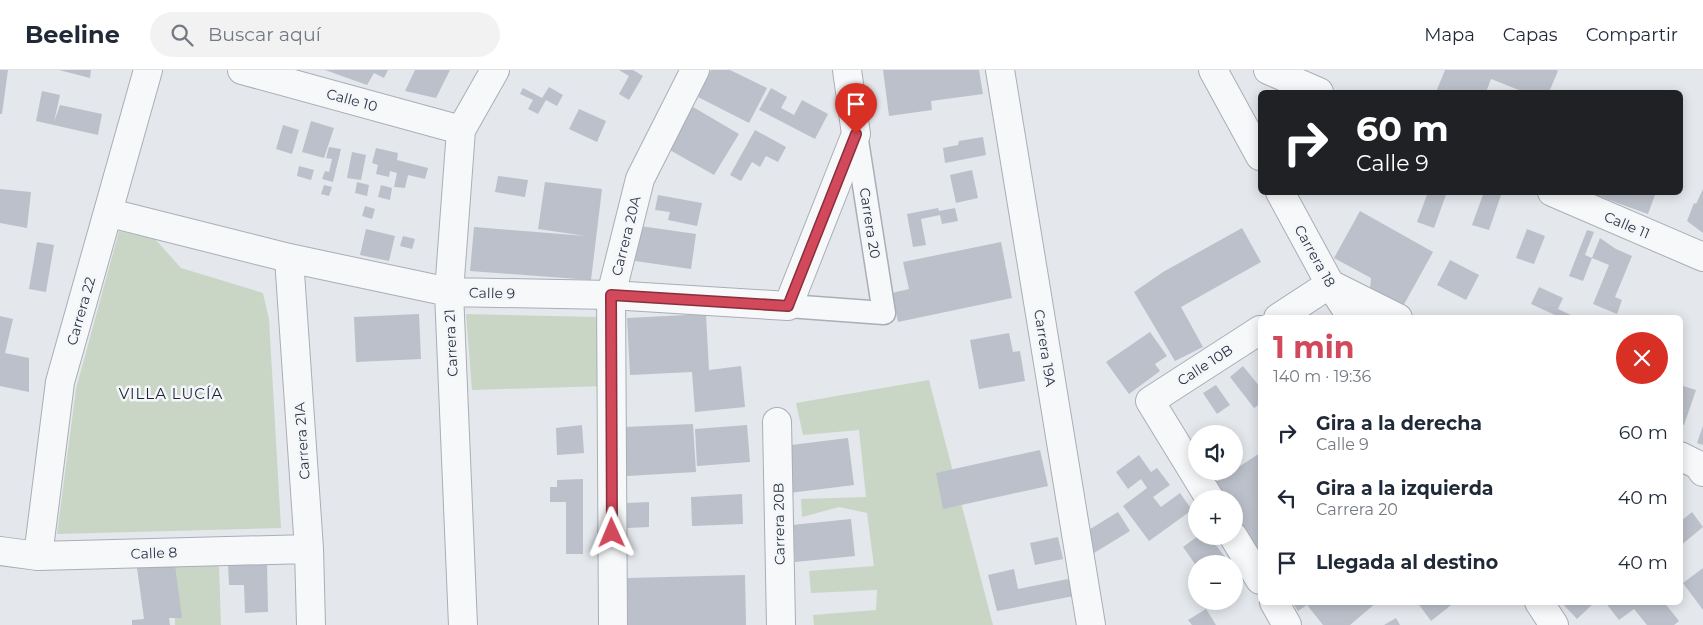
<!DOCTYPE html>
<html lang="es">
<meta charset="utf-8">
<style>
:root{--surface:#fff;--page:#f2f2f3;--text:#1f2937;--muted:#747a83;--line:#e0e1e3;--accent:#d1495b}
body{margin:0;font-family:Montserrat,sans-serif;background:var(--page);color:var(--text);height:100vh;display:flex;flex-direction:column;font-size:19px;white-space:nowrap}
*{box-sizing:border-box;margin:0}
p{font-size:16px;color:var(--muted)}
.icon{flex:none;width:28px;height:28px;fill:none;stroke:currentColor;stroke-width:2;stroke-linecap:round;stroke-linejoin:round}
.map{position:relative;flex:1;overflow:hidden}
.details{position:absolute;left:1258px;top:245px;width:425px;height:290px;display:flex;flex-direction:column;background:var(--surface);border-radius:8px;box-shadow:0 2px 12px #0003}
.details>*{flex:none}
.top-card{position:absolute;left:1258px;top:20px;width:425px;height:105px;border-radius:8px;box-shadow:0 2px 12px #0003;background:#202124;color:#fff;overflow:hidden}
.fabs{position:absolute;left:1188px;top:355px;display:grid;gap:10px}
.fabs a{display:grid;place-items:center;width:55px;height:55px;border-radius:50%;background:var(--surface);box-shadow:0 2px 12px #0003;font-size:25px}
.pin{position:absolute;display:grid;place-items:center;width:42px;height:42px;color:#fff;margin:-51px -21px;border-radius:50% 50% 50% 0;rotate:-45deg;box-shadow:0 0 5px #0007}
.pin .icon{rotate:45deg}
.me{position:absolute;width:55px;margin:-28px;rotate:359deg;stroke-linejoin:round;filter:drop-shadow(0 0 4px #0008)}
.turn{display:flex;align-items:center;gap:18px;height:105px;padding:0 15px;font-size:22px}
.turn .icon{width:65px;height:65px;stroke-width:2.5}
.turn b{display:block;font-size:35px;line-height:42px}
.round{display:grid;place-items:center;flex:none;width:52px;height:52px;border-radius:26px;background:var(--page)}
.overview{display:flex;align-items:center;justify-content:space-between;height:85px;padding:0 15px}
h1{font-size:30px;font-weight:700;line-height:38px;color:var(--accent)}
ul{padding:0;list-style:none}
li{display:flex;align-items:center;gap:15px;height:65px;padding:0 15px}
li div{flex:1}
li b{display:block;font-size:19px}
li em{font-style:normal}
header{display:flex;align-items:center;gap:30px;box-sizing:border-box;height:70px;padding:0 25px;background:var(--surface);border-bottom:1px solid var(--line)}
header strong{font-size:24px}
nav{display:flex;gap:28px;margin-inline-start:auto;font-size:18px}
.search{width:350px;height:45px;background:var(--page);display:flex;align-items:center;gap:12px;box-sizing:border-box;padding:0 18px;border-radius:28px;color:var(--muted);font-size:19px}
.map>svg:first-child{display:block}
.green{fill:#c9d6c5}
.building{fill:#bbc0ca}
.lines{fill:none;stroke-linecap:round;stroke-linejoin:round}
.pedestrian-casing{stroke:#a9aeb7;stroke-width:25}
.minor-casing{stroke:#a9aeb7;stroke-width:30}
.pedestrian{stroke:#f7f8fa;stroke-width:22}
.minor{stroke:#f7f8fa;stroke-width:28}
.route-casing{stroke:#882f3b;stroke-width:12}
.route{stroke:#d1495b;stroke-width:9}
.labels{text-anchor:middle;stroke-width:5;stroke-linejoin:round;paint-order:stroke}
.street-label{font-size:14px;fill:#2b3445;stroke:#f4f6f9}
.neighbourhood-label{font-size:15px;letter-spacing:1px;fill:#1d2536;stroke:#f4f6f9}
</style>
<header>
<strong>Beeline</strong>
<div class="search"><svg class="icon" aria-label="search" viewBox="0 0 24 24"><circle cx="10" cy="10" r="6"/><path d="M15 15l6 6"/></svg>Buscar aquí</div>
<nav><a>Mapa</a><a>Capas</a><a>Compartir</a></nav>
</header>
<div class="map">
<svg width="1703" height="555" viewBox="0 0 1703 555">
<rect width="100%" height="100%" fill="#e4e7ec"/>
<!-- green -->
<path class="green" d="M 119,161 L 155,169 L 181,198 L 263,223 L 269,249 L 281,458 L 57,464 L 76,319 Z
M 466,244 L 596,247 L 605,316 L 472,320 Z
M 929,310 L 993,555 L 814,555 L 813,545 L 876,540 L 877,520 L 811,523 L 809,501 L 874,496 L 867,443 L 839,437 L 802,447 L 801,429 L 866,427 L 859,360 L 803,365 L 796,333 Z
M 175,495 L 219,495 L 221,555 L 175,555 Z"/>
<!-- building -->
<path class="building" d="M 0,0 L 8,0 L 2,44 L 0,44 Z
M 59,0 L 91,0 L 90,8 Z
M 325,0 L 388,0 L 384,8 L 374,3 L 367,15 Z
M 415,0 L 450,0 L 436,28 L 405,21 Z
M 619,0 L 633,0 L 643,6 L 629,30 L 619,24 L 629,6 Z
M 711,0 L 730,0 L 767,18 L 749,53 L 698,27 Z
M 883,0 L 979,0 L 983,24 L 931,31 L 932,40 L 889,46 Z
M 1445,0 L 1556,0 L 1558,1 L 1549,22 L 1524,22 L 1491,9 L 1486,22 L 1436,22 Z
M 549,17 L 563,25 L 557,36 L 546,30 L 538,44 L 528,39 L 533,30 L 520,24 L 523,18 L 542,28 Z
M 771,18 L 787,27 L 781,38 L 794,45 L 802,30 L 828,44 L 815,69 L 759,40 Z
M 42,21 L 60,25 L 54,52 L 60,35 L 102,44 L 98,65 L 36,51 Z
M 693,37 L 739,64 L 714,105 L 668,79 Z
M 579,39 L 606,51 L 597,72 L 569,59 Z
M 311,51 L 334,58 L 324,88 L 302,82 Z
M 283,55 L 299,60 L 292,84 L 276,79 Z
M 755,60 L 786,77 L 778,92 L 766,86 L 760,97 L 752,92 L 741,111 L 730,105 Z
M 983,67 L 986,85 L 945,93 L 943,78 L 958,75 L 959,71 Z
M 329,77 L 341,79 L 333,112 L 322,109 L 325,101 L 329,102 L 332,89 L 326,88 Z
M 376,78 L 398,83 L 397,90 L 428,98 L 425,109 L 408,105 L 405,118 L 394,117 L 397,103 L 390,101 L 389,107 L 376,104 L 378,95 L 372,93 Z
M 352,82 L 366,85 L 361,110 L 347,108 Z
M 299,96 L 314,100 L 311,110 L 297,106 Z
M 972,100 L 978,128 L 956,133 L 950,105 Z
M 498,106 L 528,110 L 525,127 L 495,122 Z
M 357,112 L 369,115 L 367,126 L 355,123 Z
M 545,112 L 602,119 L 591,210 L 470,201 L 474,157 L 586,166 L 538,159 Z
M 324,115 L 332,117 L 329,126 L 321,124 Z
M 381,115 L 392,118 L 390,130 L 378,127 Z
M 0,119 L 31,122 L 27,158 L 0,153 Z
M 1703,119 L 1703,163 L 1687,151 L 1694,133 L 1696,134 Z
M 1428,122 L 1447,122 L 1434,158 L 1417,152 Z
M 1484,122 L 1502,122 L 1489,160 L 1472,155 Z
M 1588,122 L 1602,122 L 1601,127 Z
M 1603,122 L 1656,122 L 1648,144 L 1601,127 Z
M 658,125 L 702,133 L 697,156 L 668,150 L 670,142 L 655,140 Z
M 365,136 L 375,139 L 372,149 L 362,146 Z
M 938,138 L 939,141 L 955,138 L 958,151 L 942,154 L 940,145 L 921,149 L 926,175 L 913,177 L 907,144 Z
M 1360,141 L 1433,182 L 1402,238 L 1370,220 L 1371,208 L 1334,188 Z
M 640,156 L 696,164 L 691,199 L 635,191 Z
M 1242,158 L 1261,192 L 1181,237 L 1203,277 L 1175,291 L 1134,222 L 1163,202 Z
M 366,159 L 395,166 L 389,191 L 360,185 Z
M 1527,159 L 1545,166 L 1534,194 L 1516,188 Z
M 1587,160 L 1594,162 L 1585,185 L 1592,188 L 1600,168 L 1616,179 L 1632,186 L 1615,227 L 1622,230 L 1617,244 L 1593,234 L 1609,195 L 1592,188 L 1583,211 L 1569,206 Z
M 403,166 L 415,169 L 412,179 L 400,176 Z
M 37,172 L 54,175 L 46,222 L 29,219 Z
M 1001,172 L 1012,228 L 898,252 L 892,223 L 909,219 L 903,192 Z
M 1450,190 L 1479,205 L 1466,230 L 1437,215 Z
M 1539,217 L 1563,228 L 1558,239 L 1577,248 L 1554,248 L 1555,245 L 1531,234 Z
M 419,244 L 421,289 L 356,292 L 354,247 Z
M 706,244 L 709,300 L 741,296 L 745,337 L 695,342 L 692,302 L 630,305 L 627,248 Z
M 0,246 L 13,249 L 5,283 L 29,288 L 29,322 L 0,316 Z
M 1150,262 L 1167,286 L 1155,294 L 1160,301 L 1129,324 L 1106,292 Z
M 1009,263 L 1013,282 L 1020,281 L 1025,311 L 979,319 L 970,270 Z
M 1243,296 L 1260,317 L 1260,334 L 1254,338 L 1230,307 Z
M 1216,315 L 1230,335 L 1217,344 L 1203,323 Z
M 1680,315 L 1696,320 L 1684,355 L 1680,353 Z
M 693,354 L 696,402 L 627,406 L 624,357 Z
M 582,355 L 584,383 L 557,385 L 556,358 Z
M 747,355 L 750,392 L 697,396 L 695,359 Z
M 1703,356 L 1703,375 L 1697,373 Z
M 848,368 L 854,415 L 789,423 L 783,376 Z
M 1040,380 L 1048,416 L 943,439 L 936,403 Z
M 1260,383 L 1260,484 L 1258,485 L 1234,446 L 1234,429 L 1222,429 L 1213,414 Z
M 1139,385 L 1151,402 L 1157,398 L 1170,415 L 1153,427 L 1161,437 L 1180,423 L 1192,440 L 1149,471 L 1123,436 L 1147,418 L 1141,409 L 1128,419 L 1116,402 Z
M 583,409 L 583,484 L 566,484 L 566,432 L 550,432 L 550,417 L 557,417 L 557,410 Z
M 742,424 L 743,454 L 692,456 L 691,427 Z
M 649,432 L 649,457 L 627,458 L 626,433 Z
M 1118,442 L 1130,461 L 1094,483 L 1082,464 Z
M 1692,442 L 1703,457 L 1680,476 L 1680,452 Z
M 851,449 L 855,486 L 795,492 L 792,455 Z
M 1198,466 L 1209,466 L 1228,491 L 1225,494 L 1195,494 L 1183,477 Z
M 1058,467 L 1063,489 L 1035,495 L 1030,473 Z
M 267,493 L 268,542 L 245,543 L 244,515 L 229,515 L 228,494 Z
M 175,495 L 182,548 L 169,548 L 170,555 L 132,555 L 132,550 L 144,549 L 137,498 Z
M 1703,498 L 1703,540 L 1683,513 Z
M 1014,499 L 1018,519 L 1068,509 L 1074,526 L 997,541 L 988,505 Z
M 745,505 L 746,555 L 628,555 L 627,508 Z
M 1292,532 L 1377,532 L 1350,555 L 1323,555 L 1307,535 L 1298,541 Z
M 1417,532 L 1455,532 L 1431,551 Z
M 1561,532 L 1595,532 L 1577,549 Z
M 1605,532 L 1664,532 L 1679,551 L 1674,555 L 1647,555 L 1634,539 L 1619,550 Z
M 1206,539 L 1216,555 L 1192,555 L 1188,550 Z
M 1396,548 L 1400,555 L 1384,555 Z"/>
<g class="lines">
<!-- pedestrian casing -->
<g class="pedestrian-casing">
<path id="pedestrian" d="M 788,236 L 884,243 L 856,64"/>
</g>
<!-- minor casing -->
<g class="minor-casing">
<path id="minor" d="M 242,0 L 461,60
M 1000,0 L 1091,555
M 1213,0 L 1260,86
M 1268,0 L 1319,22
M 1280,122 L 1330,214 L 1352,248
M 1552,122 L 1703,187
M 110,143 L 289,188 L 449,222 L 611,225 L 788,236 L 856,64 L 847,0
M 289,188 L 309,479 L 311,555
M 1278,248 L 1330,214 L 1398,248
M 777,352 L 781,555
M 1680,386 L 1698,395 L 1703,402
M 1210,429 L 1150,331 L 1260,260
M 1233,466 L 1260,510
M 0,481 L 38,486 L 309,479
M 38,486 L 60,312 L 148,0
M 1274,532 L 1287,555
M 1539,532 L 1554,555
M 463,555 L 449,222 L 461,60 L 495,0
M 613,555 L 611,225 L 640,109 L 695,0"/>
</g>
<!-- pedestrian -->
<use href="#pedestrian" class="pedestrian"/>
<!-- minor -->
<use href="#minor" class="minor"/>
</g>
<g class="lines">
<!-- route casing -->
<g class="route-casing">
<path id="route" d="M 612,463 L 611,225 L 788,236 L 856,64"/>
</g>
<!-- route -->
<use href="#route" class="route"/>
</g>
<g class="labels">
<!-- street labels -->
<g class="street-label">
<text transform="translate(352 30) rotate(15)" y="5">Calle 10</text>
<text transform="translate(870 153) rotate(81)" y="5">Carrera 20</text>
<text transform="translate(1627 155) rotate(23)" y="5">Calle 11</text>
<text transform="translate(626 166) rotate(-76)" y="5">Carrera 20A</text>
<text transform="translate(1315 186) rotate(61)" y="5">Carrera 18</text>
<text transform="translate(492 223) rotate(1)" y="5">Calle 9</text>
<text transform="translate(81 241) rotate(-74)" y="5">Carrera 22</text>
<text transform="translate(451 273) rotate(-93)" y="5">Carrera 21</text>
<text transform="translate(1045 278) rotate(81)" y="5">Carrera 19A</text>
<text transform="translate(1205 295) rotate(-33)" y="5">Calle 10B</text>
<text transform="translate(302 371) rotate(-94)" y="5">Carrera 21A</text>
<text transform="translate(779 454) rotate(-91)" y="5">Carrera 20B</text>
<text transform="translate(154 483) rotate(-2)" y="5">Calle 8</text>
</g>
<!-- neighbourhood labels -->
<g class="neighbourhood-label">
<text x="171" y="329">VILLA LUCÍA</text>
</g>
</g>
</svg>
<div class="fabs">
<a><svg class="icon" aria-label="sound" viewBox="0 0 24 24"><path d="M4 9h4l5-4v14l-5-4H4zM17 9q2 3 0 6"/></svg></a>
<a>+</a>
<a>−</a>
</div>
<div class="pin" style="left:856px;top:64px;background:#d93025"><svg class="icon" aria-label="arrive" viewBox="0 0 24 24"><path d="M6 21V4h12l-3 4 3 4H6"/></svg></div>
<svg class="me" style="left:612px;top:463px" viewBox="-20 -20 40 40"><path d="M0-17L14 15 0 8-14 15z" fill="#d1495b" stroke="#fff" stroke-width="4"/></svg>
<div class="top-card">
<div class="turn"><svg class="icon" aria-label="right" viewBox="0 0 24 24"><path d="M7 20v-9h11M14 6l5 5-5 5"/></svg><div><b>60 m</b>Calle 9</div></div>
</div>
<section class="details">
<div class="overview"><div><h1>1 min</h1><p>140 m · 19:36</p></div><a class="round" style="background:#d93025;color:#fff"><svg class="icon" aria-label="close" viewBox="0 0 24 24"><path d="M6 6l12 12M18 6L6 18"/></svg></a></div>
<ul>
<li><svg class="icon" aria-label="right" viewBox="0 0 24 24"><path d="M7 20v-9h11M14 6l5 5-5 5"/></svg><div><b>Gira a la derecha</b><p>Calle 9</p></div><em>60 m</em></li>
<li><svg class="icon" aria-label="left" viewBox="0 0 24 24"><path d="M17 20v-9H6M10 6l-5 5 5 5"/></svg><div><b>Gira a la izquierda</b><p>Carrera 20</p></div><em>40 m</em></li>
<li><svg class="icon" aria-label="arrive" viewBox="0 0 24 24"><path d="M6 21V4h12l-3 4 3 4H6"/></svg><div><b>Llegada al destino</b></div><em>40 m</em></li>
</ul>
</section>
</div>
